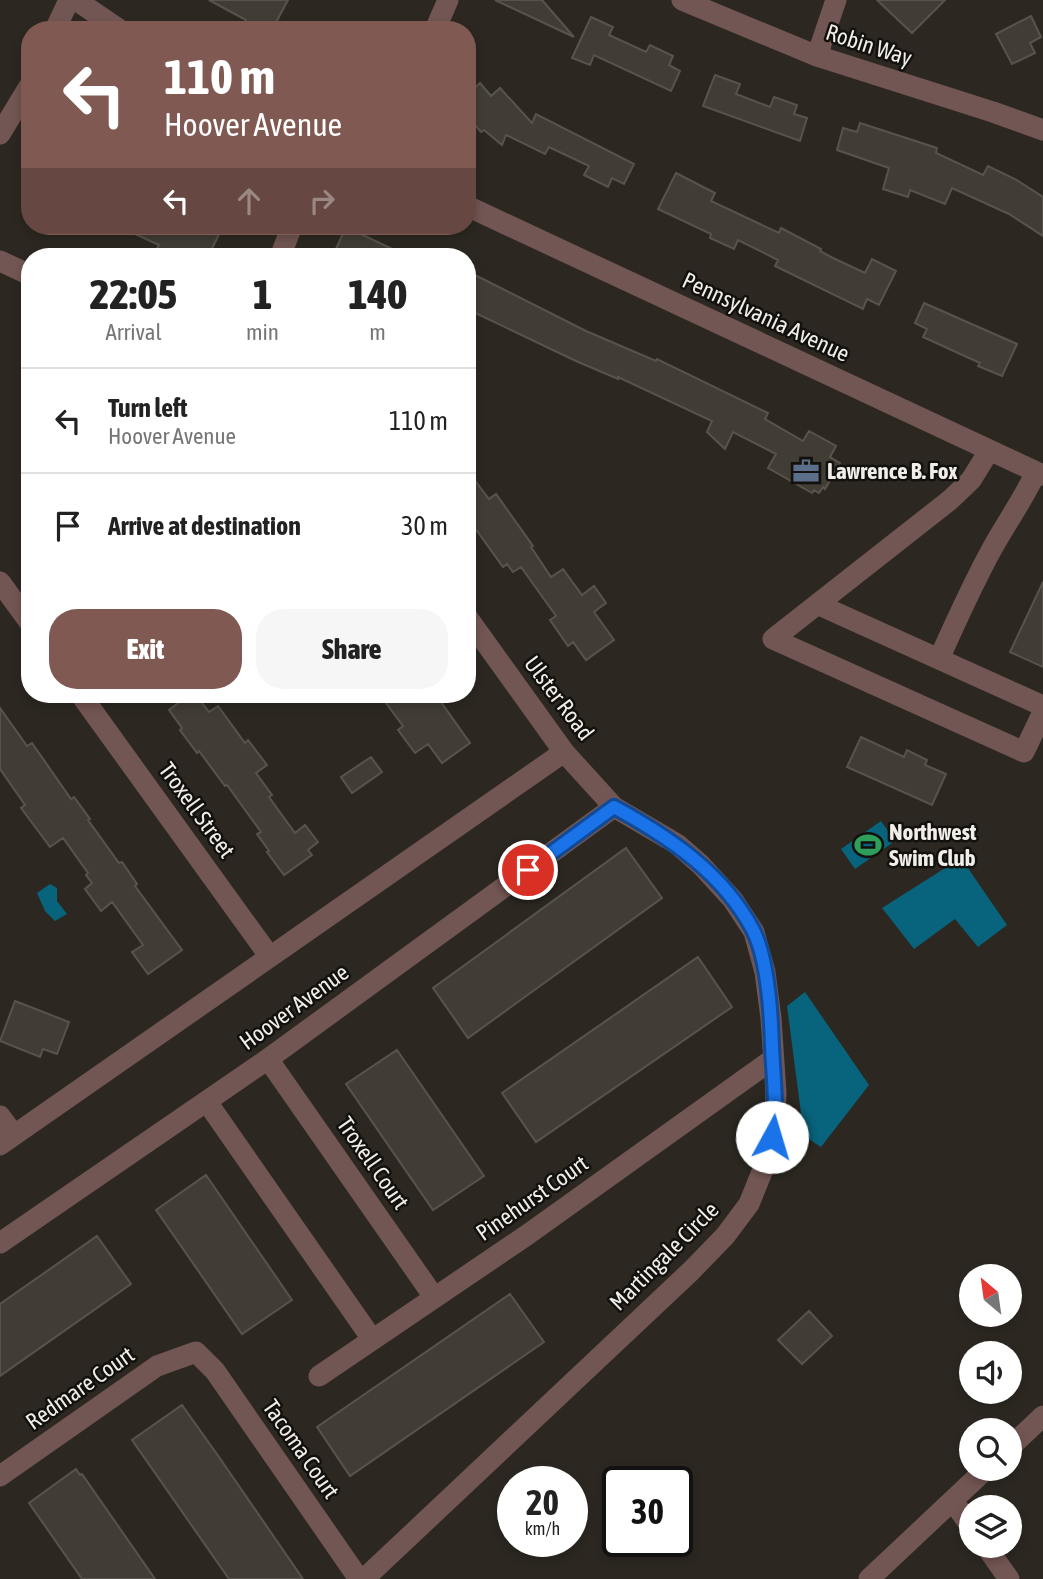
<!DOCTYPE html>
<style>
:root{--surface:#fff;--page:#f6f6f6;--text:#222;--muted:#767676;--line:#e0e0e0;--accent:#805952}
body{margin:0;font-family:"Asap Condensed",sans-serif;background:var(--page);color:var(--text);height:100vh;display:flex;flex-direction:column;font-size:26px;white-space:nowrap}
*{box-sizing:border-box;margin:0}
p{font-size:23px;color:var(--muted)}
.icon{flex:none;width:38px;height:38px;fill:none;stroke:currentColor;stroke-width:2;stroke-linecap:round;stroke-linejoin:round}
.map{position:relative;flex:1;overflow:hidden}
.drawer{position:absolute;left:21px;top:248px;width:455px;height:455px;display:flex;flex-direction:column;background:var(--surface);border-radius:28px;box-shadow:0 4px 10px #0003}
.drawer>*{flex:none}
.top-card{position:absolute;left:21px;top:21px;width:455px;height:214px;border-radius:28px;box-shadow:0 4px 10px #0003;background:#805952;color:#fff;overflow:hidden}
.needle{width:46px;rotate:331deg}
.controls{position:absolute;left:959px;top:1264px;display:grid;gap:14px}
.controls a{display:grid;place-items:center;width:63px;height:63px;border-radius:50%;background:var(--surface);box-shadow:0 4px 10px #0003;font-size:35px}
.speed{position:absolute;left:497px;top:1466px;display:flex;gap:14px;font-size:35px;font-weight:700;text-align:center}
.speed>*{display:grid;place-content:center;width:91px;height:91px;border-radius:50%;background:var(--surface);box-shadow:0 4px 10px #0003;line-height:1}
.speed small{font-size:18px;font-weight:400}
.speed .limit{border:4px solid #111;border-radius:10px;background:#fff;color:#111}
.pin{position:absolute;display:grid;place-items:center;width:60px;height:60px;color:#fff;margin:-30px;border:4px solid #fff;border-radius:50%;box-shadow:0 2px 7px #0007}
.me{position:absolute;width:77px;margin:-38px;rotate:6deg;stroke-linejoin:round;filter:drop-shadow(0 0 5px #0008)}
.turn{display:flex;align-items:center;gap:24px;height:147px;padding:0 28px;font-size:32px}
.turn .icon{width:91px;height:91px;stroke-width:2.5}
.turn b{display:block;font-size:49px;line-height:60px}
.lanes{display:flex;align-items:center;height:66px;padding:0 28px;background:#0003;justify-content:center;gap:35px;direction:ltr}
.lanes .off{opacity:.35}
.eta{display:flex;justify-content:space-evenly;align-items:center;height:119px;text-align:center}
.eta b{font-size:42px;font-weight:800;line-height:49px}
.primary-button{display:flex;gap:14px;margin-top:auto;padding:14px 28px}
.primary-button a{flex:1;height:80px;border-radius:28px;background:var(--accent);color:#fff;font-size:28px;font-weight:800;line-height:80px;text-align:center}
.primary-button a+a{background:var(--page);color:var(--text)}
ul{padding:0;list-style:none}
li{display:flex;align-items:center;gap:21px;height:105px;padding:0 28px;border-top:2px solid var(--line)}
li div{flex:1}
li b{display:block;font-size:26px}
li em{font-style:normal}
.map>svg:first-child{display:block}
.water{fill:#08637c}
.building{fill:#413d35;stroke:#58544c;stroke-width:2}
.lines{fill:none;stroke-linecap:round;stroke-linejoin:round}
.minor{stroke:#725653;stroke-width:21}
.route-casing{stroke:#114b97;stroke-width:18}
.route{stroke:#1a73e8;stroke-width:12}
.labels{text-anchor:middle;stroke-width:5;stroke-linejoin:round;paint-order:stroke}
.street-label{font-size:23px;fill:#f1eee9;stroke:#13110e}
.poi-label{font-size:23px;font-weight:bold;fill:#f1eee9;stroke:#13110e;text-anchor:start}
</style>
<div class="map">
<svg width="1043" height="1579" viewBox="0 0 1043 1579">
<rect width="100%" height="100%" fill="#2c2821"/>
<!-- water -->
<path class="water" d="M 881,821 L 895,841 L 855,869 L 841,849 Z
M 961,858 L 1007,925 L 978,947 L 955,919 L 914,949 L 882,908 Z
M 50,884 L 57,888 L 57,901 L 67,914 L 55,921 L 45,911 L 37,893 Z
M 805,992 L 869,1085 L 821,1147 L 804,1136 L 787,1006 Z"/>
<!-- building -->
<path class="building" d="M 209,0 L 288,0 L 272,30 L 241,30 L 246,20 Z
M 495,0 L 542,0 L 574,37 Z
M 877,0 L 945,0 L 912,33 Z
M 1031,16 L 1041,37 L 1030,43 L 1035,53 L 1012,64 L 996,34 Z
M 591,17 L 613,27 L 609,35 L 646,52 L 650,45 L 673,56 L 669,65 L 680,71 L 671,91 L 594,55 L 590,65 L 572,58 Z
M 715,75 L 740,84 L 736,94 L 770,107 L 774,97 L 797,105 L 794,114 L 807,118 L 800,141 L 703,106 Z
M 480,83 L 491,96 L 500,88 L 532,123 L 536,114 L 634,164 L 624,184 L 612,178 L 608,187 L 584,175 L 589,166 L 549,147 L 545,154 L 506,135 L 502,145 L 484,130 L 481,132 L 467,116 L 467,95 Z
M 860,123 L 937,148 L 936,153 L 983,175 L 988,166 L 1015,179 L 1043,197 L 1043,236 L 1009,214 L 952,188 L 945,204 L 910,190 L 908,197 L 883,189 L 889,168 L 837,150 L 843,128 L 857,132 Z
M 676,173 L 715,193 L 711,201 L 779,233 L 781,228 L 821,249 L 820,251 L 833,258 L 865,273 L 872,259 L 896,271 L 879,305 L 867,299 L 863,309 L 775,266 L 778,260 L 738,240 L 734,249 L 710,238 L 711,234 L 658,209 Z
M 118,226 L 223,226 L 208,257 L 152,257 L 159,245 Z
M 346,227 L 365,236 L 409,257 L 349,257 L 335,251 Z
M 467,271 L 586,331 L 656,361 L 657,359 L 768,413 L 765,419 L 803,441 L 809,431 L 836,446 L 830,457 L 840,463 L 825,489 L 823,487 L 819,493 L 814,490 L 812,493 L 768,468 L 776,454 L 733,432 L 725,449 L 707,432 L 712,421 L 618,377 L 618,379 L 576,361 L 467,309 Z
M 924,303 L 1017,344 L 1002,376 L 978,366 L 980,363 L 923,337 L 927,329 L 915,323 Z
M 467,470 L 489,499 L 496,494 L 533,546 L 531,547 L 551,577 L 563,569 L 582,595 L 594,586 L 606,603 L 594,612 L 614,640 L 586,660 L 573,642 L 568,646 L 550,620 L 556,616 L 521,567 L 513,572 L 507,564 L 503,567 L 467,517 Z
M 1043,582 L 1043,667 L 1010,652 Z
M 189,695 L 196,695 L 209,712 L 218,706 L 245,743 L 248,740 L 267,765 L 256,773 L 272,795 L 269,797 L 295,833 L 305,825 L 318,842 L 308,850 L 312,855 L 284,875 L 267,852 L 269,851 L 257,834 L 261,832 L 227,785 L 225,786 L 199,751 L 197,753 L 180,730 L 182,728 L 169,710 Z
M 380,695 L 436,695 L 470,743 L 442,763 L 428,744 L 415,753 L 398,730 L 403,726 Z
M 0,708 L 27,746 L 32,743 L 71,799 L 74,797 L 90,819 L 88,820 L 119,863 L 122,862 L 137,884 L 135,886 L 182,950 L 148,974 L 132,952 L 143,945 L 112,902 L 101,911 L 85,889 L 92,883 L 86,875 L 88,873 L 63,838 L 50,847 L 21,808 L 25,805 L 0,769 Z
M 861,737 L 904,757 L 907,750 L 927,760 L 925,765 L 946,774 L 932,805 L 847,767 Z
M 371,757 L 382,772 L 352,793 L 341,777 Z
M 626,848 L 662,898 L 468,1038 L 433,988 Z
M 698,957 L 732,1007 L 536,1142 L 502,1093 Z
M 15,1001 L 69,1022 L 57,1054 L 43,1049 L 40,1057 L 0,1041 Z
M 397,1050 L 484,1176 L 433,1210 L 346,1084 Z
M 206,1175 L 292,1300 L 242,1334 L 156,1210 Z
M 97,1236 L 131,1284 L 0,1376 L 0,1304 Z
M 510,1294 L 544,1342 L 350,1476 L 317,1427 Z
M 809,1311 L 832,1336 L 802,1364 L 778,1340 Z
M 182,1405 L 219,1457 L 303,1579 L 229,1579 L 132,1440 Z
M 76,1469 L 80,1475 L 82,1474 L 155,1579 L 82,1579 L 29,1503 Z"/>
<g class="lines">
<!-- minor -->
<path class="minor" d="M 76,0 L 120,30
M 682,0 L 817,56 L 993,112 L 1043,130
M 55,30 L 69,0
M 435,30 L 448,0
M 817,56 L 836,0
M 0,134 L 30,85
M 467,206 L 1043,475
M 280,257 L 292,226
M 0,261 L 30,275
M 989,451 L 971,480 L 950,500 L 773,639 L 1024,752 L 1043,712
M 0,582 L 30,623
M 817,604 L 1043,706
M 939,659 C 956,621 973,583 993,547 C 1007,522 1024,498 1036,472
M 81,695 L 270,957
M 268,1059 L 434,1297
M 207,1102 L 372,1339
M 0,1116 L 14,1135
M 0,1145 L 564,752
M 0,1243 L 268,1059 L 614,807
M 319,1376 L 527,1235 L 773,1059
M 1010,1447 L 1043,1416
M 0,1476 L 157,1366 L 196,1352 L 215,1371 L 359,1579
M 953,1501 L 971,1527
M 985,1545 L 1009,1579
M 364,1579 L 691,1271 L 725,1236 L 749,1204 L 770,1152 L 775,1122 L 776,1093 L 771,1018 L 765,972 L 754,932 L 733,900 L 701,865 L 677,844 L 614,807 L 564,752 L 467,617
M 869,1579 L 987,1468"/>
</g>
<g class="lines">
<!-- route casing -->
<g class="route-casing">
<path id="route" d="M 528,870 L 614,807 C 669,837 723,873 753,930 C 768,959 771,1013 772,1046 C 773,1077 778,1106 772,1137"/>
</g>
<!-- route -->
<use href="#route" class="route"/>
</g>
<!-- icons -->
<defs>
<g id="office-bare" transform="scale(2.1)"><path d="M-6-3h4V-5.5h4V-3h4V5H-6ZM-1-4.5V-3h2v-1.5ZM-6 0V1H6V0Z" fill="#5c6f8a" stroke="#13110e" stroke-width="2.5" paint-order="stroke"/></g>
<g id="stadium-bare" transform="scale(2.1)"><path d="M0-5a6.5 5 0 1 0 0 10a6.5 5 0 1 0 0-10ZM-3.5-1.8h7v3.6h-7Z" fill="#2e9e5b" stroke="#13110e" stroke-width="2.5" paint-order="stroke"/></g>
</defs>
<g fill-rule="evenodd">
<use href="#office-bare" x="806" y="471"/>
<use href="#stadium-bare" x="868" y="845"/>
</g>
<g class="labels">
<!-- street labels -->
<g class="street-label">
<text transform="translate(869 45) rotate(18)" y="8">Robin Way</text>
<text transform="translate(766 317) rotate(25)" y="8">Pennsylvania Avenue</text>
<text transform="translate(559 698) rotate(53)" y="8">Ulster Road</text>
<text transform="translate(197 810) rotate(54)" y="8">Troxell Street</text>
<text transform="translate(294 1007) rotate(-36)" y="8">Hoover Avenue</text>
<text transform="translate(373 1163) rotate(55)" y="8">Troxell Court</text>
<text transform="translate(532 1198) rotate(-35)" y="8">Pinehurst Court</text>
<text transform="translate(664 1256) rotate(-45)" y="8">Martingale Circle</text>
<text transform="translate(80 1388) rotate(-35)" y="8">Redmare Court</text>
<text transform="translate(301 1449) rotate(55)" y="8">Tacoma Court</text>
</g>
<!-- poi labels -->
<g class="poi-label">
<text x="827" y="479">Lawrence B. Fox</text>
<text x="889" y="840">Northwest<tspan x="889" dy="26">Swim Club</tspan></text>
</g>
</g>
</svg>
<div class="controls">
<a><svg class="needle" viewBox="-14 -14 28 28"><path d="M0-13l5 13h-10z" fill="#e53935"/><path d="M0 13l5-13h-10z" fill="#767676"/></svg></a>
<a><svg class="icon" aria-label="sound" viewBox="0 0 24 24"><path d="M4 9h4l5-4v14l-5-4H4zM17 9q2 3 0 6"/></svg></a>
<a><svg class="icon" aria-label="search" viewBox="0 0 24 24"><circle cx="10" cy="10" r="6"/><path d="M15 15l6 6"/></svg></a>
<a><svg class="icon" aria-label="layers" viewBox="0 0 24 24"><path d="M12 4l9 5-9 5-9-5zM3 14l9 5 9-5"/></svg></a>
</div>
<div class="speed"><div>20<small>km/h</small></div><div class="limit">30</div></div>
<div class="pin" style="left:528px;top:870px;background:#d93025"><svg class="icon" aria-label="arrive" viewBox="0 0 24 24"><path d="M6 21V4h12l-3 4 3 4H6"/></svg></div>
<svg class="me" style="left:772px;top:1137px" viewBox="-20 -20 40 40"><circle r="19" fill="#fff"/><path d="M0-13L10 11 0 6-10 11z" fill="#1a73e8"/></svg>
<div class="top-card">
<div class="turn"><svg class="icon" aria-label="left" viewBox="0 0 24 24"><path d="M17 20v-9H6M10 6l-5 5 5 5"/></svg><div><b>110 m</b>Hoover Avenue</div></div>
<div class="lanes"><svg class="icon" aria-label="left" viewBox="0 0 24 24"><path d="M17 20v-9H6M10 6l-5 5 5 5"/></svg><svg class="icon off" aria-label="ahead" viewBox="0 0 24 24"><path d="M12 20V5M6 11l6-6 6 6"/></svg><svg class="icon off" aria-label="right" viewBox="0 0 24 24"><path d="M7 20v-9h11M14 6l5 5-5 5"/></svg></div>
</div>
<section class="drawer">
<div class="eta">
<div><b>22:05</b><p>Arrival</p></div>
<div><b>1</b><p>min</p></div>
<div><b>140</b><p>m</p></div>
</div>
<ul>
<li><svg class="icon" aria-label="left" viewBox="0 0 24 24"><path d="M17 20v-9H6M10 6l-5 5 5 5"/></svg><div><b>Turn left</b><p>Hoover Avenue</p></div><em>110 m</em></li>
<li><svg class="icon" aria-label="arrive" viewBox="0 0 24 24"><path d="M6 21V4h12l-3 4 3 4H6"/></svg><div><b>Arrive at destination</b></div><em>30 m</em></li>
</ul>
<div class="primary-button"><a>Exit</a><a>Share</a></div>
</section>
</div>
